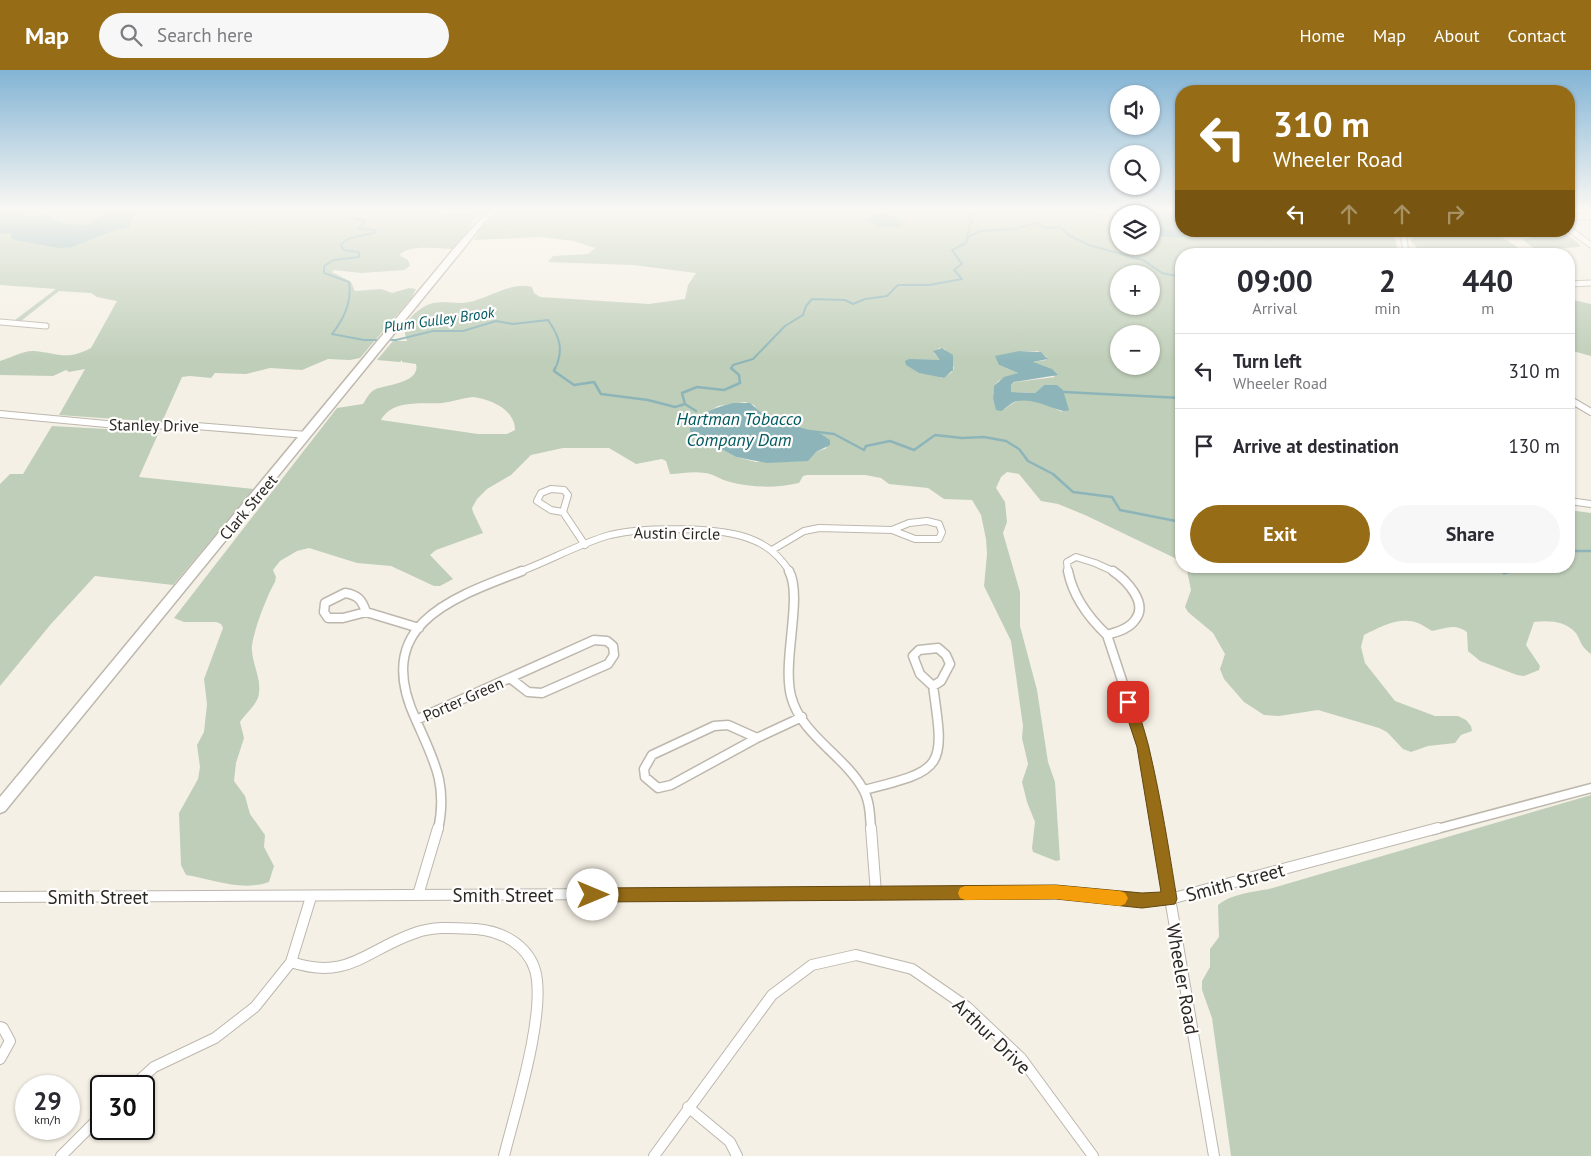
<!DOCTYPE html>
<meta charset="utf-8">
<style>
:root{--surface:#fff;--page:#f7f7f7;--text:#2b2b33;--muted:#7c7c81;--line:#e1e1e2;--accent:#966c17}
body{margin:0;font-family:"PT Sans",sans-serif;background:var(--page);color:var(--text);height:100vh;display:flex;flex-direction:column;font-size:19px;white-space:nowrap}
*{box-sizing:border-box;margin:0}
p{font-size:16px;color:var(--muted)}
.icon{flex:none;width:28px;height:28px;fill:none;stroke:currentColor;stroke-width:2;stroke-linecap:round;stroke-linejoin:round}
.map{position:relative;flex:1;overflow:hidden}
.panel{position:absolute;left:1175px;top:178px;width:400px;height:325px;display:flex;flex-direction:column;background:var(--surface);border-radius:20px;box-shadow:0 1px 4px #0004}
.panel>*{flex:none}
.guide{position:absolute;left:1175px;top:15px;width:400px;height:152px;border-radius:20px;box-shadow:0 1px 4px #0004;background:#966c17;color:#fff;overflow:hidden}
.fabs{position:absolute;left:1110px;top:15px;display:grid;gap:10px}
.fabs a{display:grid;place-items:center;width:50px;height:50px;border-radius:50%;background:var(--surface);box-shadow:0 1px 4px #0004;font-size:25px}
.speed{position:absolute;left:15px;top:1005px;display:flex;gap:10px;font-size:25px;font-weight:700;text-align:center}
.speed>*{display:grid;place-content:center;width:65px;height:65px;border-radius:50%;background:var(--surface);box-shadow:0 1px 4px #0004;line-height:1}
.speed small{font-size:12px;font-weight:400}
.speed .limit{border:2px solid #111;border-radius:8px;background:#fff;color:#111}
.pin{position:absolute;display:grid;place-items:center;width:42px;height:42px;color:#fff;margin:-21px;border-radius:10px;box-shadow:0 2px 8px #0006}
.me{position:absolute;width:55px;margin:-28px;rotate:90deg;stroke-linejoin:round;filter:drop-shadow(0 0 4px #0008)}
.turn{display:flex;align-items:center;gap:18px;height:105px;padding:0 15px;font-size:22px}
.turn .icon{width:65px;height:65px;stroke-width:2.5}
.turn b{display:block;font-size:35px;line-height:42px}
.lanes{display:flex;align-items:center;height:48px;padding:0 15px;background:#0003;justify-content:center;gap:25px;direction:ltr}
.lanes .off{opacity:.35}
.eta{display:flex;justify-content:space-evenly;align-items:center;height:85px;text-align:center}
.eta b{font-size:30px;font-weight:800;line-height:35px}
.button{display:flex;gap:10px;margin-top:auto;padding:10px 15px}
.button a{flex:1;height:58px;border-radius:30px;background:var(--accent);color:#fff;font-size:20px;font-weight:800;line-height:58px;text-align:center}
.button a+a{background:var(--page);color:var(--text)}
ul{padding:0;list-style:none}
li{display:flex;align-items:center;gap:15px;height:75px;padding:0 15px;border-top:1px solid var(--line)}
li div{flex:1}
li b{display:block;font-size:19px}
li em{font-style:normal}
header{display:flex;align-items:center;gap:30px;box-sizing:border-box;height:70px;padding:0 25px;background:var(--accent);color:#fff}
header strong{font-size:24px}
nav{display:flex;gap:28px;margin-inline-start:auto;font-size:18px}
.search{width:350px;height:45px;background:var(--page);display:flex;align-items:center;gap:12px;box-sizing:border-box;padding:0 18px;border-radius:28px;color:var(--muted);font-size:19px}
.map>svg:first-child{display:block}
.green{fill:#bfceb9;fill-rule:evenodd}
.water{fill:#8db5b9}
.lines{fill:none;stroke-linecap:round;stroke-linejoin:round}
.stream-far2{stroke:#8db5b9;stroke-width:2}
.stream-far1{stroke:#8db5b9;stroke-width:2.5}
.stream{stroke:#8db5b9;stroke-width:3}
.street-far3-casing{stroke:#bdb7ad;stroke-width:7}
.street-far2-casing{stroke:#bdb7ad;stroke-width:8}
.street-far1-casing{stroke:#bdb7ad;stroke-width:11}
.street-casing{stroke:#bdb7ad;stroke-width:12}
.secondary-casing{stroke:#bdb7ad;stroke-width:3}
.street-far3{stroke:#fff;stroke-width:5}
.street-far2{stroke:#fff;stroke-width:6}
.street-far1{stroke:#fff;stroke-width:8}
.street{stroke:#fff;stroke-width:10}
.secondary{fill:#fff;fill-rule:evenodd}
.route{fill:#966c17;stroke:#62460f}
.slow{fill:#f59e0b}
.labels{text-anchor:middle;stroke-width:4.5;stroke-linejoin:round;paint-order:stroke}
.far-water-label{font-size:15px;font-style:italic;fill:#005a61;stroke:#fffdfb}
.street-label{font-size:16px;fill:#2a2824;stroke:#fffdfb}
.water-label{font-size:18px;font-style:italic;fill:#005a61;stroke:#fffdfb}
.near-street-label{font-size:19px;fill:#2a2824;stroke:#fffdfb}
</style>
<header>
<strong>Map</strong>
<div class="search"><svg class="icon" aria-label="search" viewBox="0 0 24 24"><circle cx="10" cy="10" r="6"/><path d="M15 15l6 6"/></svg>Search here</div>
<nav><a>Home</a><a>Map</a><a>About</a><a>Contact</a></nav>
</header>
<div class="map">
<svg width="1591" height="1086" viewBox="0 0 1591 1086">
<rect width="100%" height="100%" fill="#f5f0e5"/>
<!-- green -->
<path class="green" d="M 0,139 L 438,139 L 440,145 L 485,141 L 471,153 L 473,153 L 462,170 L 452,179 C 437,179 411,174 399,185 L 408,190 L 410,196 L 404,200 L 362,203 L 334,200 L 332,202 L 351,212 L 355,221 L 381,219 L 392,223 L 409,218 L 416,219 L 412,227 L 360,288 L 350,290 L 328,289 L 302,300 L 270,298 L 246,304 L 215,303 L 211,308 L 190,306 L 182,307 L 162,352 L 158,352 L 59,345 L 85,299 L 69,302 L 66,300 L 53,306 L 0,305 L 0,291 C 10,288 24,280 34,281 C 58,283 66,291 91,278 L 117,231 L 97,227 L 91,223 L 59,221 L 21,251 L 15,250 L 56,219 L 0,215 Z
M 503,139 L 1095,139 L 1097,143 L 1108,144 L 1120,139 L 1147,139 L 1139,144 L 1119,144 L 1119,176 L 1151,176 L 1151,166 L 1183,168 L 1188,161 L 1394,161 L 1397,177 L 1395,184 L 1181,184 L 1181,491 L 1085,445 L 1058,434 L 1041,431 L 1019,404 L 1007,402 L 1001,407 L 996,418 L 1005,432 L 1007,452 L 1003,463 L 1020,522 L 1020,556 L 1037,620 L 1048,692 L 1055,712 L 1060,790 L 1056,791 L 1033,782 L 1032,778 L 1035,752 L 1027,732 L 1022,712 L 1028,694 L 1022,668 L 1023,656 L 1011,571 L 984,516 L 987,484 L 986,469 L 981,445 L 972,430 L 944,429 L 928,418 L 889,414 L 881,408 L 865,405 L 807,405 L 803,406 L 799,413 C 777,418 753,418 730,412 C 721,410 714,404 705,403 C 692,401 682,404 670,404 L 666,391 L 662,389 L 636,394 L 609,378 L 563,378 L 531,385 L 511,405 L 487,419 L 477,429 L 472,438 L 473,442 L 483,463 L 436,480 L 430,485 L 453,509 L 440,516 L 434,516 L 391,496 L 357,493 L 309,478 L 297,481 L 280,491 L 273,500 L 276,507 L 275,512 C 268,523 250,569 252,581 C 253,595 261,609 259,623 C 258,634 247,642 240,652 L 244,668 L 236,693 L 234,711 L 245,726 L 250,744 L 265,765 L 264,777 L 274,796 L 269,812 C 241,822 213,809 186,805 L 181,795 L 179,743 L 198,709 L 200,697 L 197,675 L 204,662 L 207,634 L 204,609 L 223,558 L 221,554 L 216,552 L 184,552 L 174,548 L 337,338 L 363,334 C 367,328 369,322 376,319 C 385,315 421,313 416,294 L 402,292 L 402,290 L 400,292 L 377,290 L 393,271 L 407,271 L 404,260 C 409,247 415,242 427,235 C 439,229 456,235 469,232 C 489,228 512,211 532,217 L 534,223 L 540,227 L 649,234 L 685,229 L 688,215 L 696,203 L 633,195 L 548,192 L 553,186 L 588,184 L 595,178 L 574,171 L 541,167 L 474,170 L 480,158 ZM 1119,204 L 1151,204 L 1151,236 L 1119,236 ZM 1119,264 L 1151,264 L 1151,296 L 1119,296 ZM 939,278 L 945,279 L 954,298 L 951,303 L 942,308 L 934,304 L 923,304 L 909,290 L 941,290 L 934,283 ZM 1019,281 L 1038,281 L 1047,287 L 1046,290 L 1033,292 L 1055,307 L 1015,312 L 1011,315 L 1011,322 L 1035,323 L 1044,315 L 1063,342 C 1041,334 1027,320 1005,339 L 993,328 C 994,307 1002,310 1018,303 L 999,295 ZM 473,327 C 490,329 515,339 515,360 L 507,364 L 478,364 L 381,350 C 392,329 422,334 442,333 C 452,332 462,328 473,327 ZM 745,332 L 754,335 C 763,351 787,350 803,358 C 812,363 820,372 827,378 L 816,382 L 802,391 L 756,392 L 736,387 L 690,362 L 691,352 L 718,336 Z
M 1418,163 L 1498,165 L 1516,176 L 1519,181 L 1426,182 L 1419,180 L 1411,171 L 1413,164 Z
M 1565,163 L 1579,174 L 1580,177 L 1536,180 L 1523,170 L 1541,164 Z
M 1569,229 L 1591,234 L 1591,286 L 1569,280 Z
M 52,356 L 159,362 L 139,407 L 254,419 L 173,515 L 95,506 L 51,554 L 0,616 L 0,414 L 10,404 L 23,404 Z
M 1569,440 L 1591,443 L 1591,584 C 1578,574 1582,571 1575,562 C 1565,551 1548,550 1534,552 L 1526,575 L 1540,596 L 1539,600 L 1524,606 L 1517,605 L 1480,591 L 1468,581 L 1467,562 C 1456,553 1445,558 1432,561 C 1427,558 1423,555 1418,553 C 1400,546 1380,557 1364,565 L 1361,577 L 1365,593 L 1395,631 L 1435,646 L 1458,646 L 1466,650 L 1471,656 L 1472,661 L 1461,665 L 1455,673 L 1428,676 L 1411,682 L 1403,679 L 1387,662 L 1379,658 L 1318,640 L 1279,646 L 1264,645 L 1244,632 L 1224,609 L 1220,599 L 1225,584 L 1213,563 L 1188,542 L 1185,537 L 1191,520 L 1186,496 L 1569,496 Z
M 1591,725 L 1591,1086 L 1231,1086 L 1212,948 L 1202,920 L 1202,911 L 1210,897 L 1210,879 L 1219,867 L 1218,835 C 1231,824 1252,822 1269,819 Z"/>
<!-- water -->
<path class="water" d="M 0,139 L 34,139 L 24,146 L 47,145 L 62,153 L 86,155 L 104,145 L 89,139 L 71,139 L 141,139 L 131,149 L 130,157 L 112,161 L 72,177 L 59,178 L 15,170 L 11,168 L 11,163 L 0,164 Z
M 1147,139 L 1181,139 L 1181,161 L 1188,161 L 1186,163 L 1186,166 L 1181,168 L 1151,166 L 1151,144 L 1139,144 Z
M 883,142 L 898,148 L 903,154 L 902,157 L 877,157 L 867,150 L 870,146 Z
M 942,278 L 953,285 L 953,300 L 944,308 L 919,303 L 906,295 L 905,291 L 909,289 L 940,290 L 933,281 Z
M 1019,281 L 1041,282 L 1048,289 L 1033,292 L 1052,299 L 1058,305 L 1014,312 L 1011,315 L 1011,322 L 1035,323 L 1044,315 L 1057,315 L 1063,320 L 1069,340 C 1060,345 1038,327 1018,331 C 1011,332 1007,338 1001,341 L 996,340 L 993,328 L 994,316 L 1004,307 L 1018,303 L 999,295 L 995,286 Z
M 734,333 L 750,333 L 764,345 L 821,364 L 830,370 L 830,375 L 816,382 L 808,391 L 767,393 L 736,387 L 690,362 L 690,355 C 698,343 720,336 734,333 Z"/>
<g class="lines">
<!-- stream-far2 -->
<path class="stream-far2" d="M 350,139 L 347,146 L 365,151 L 358,159 L 376,160 L 374,163 L 350,168 L 341,174 L 343,180 L 359,182 L 359,187 L 334,190 L 324,196 L 324,203 L 349,212 C 352,231 344,249 332,264 L 364,270 L 396,270 L 433,261 L 463,261 L 496,251 L 513,254 L 548,250 C 560,267 564,280 555,299
M 968,167 L 980,161 L 1015,159 L 1035,153 L 1046,158 L 1060,157 L 1069,165 L 1089,175 L 1143,190 L 1162,203 L 1181,207
M 731,299 L 733,295 L 753,289 L 785,256 L 803,245 L 806,236 L 812,229 L 845,230 L 853,234 L 865,229 L 887,226 L 898,215 L 929,215 L 962,209 L 954,200 L 962,194 L 952,180 L 966,173 L 970,154 L 973,151 L 967,145 L 987,142 L 987,139"/>
<!-- stream-far1 -->
<path class="stream-far1" d="M 555,298 L 554,301 L 574,315 L 594,312 L 601,324 L 648,330 L 675,337 L 685,334 L 682,323 L 697,317 L 724,320 L 740,313 L 739,305 L 731,298
M 1064,322 L 1181,328
M 685,334 L 696,341
M 809,361 L 834,364 L 864,380 L 866,376 L 890,371 L 914,380 L 935,365 L 962,368 L 984,367 L 1006,371 L 1019,379 L 1028,391 L 1053,404 L 1073,422 L 1112,427 L 1120,440 L 1181,452
M 1569,481 L 1591,481
M 1293,496 L 1309,501 L 1337,496
M 1496,496 L 1503,502
M 1507,502 L 1526,496"/>
<!-- stream -->
<path class="stream" d="M 1502,501 L 1504,503 L 1511,501"/>
<!-- street-far3 casing -->
<g class="street-far3-casing">
<path id="street-far3" d="M 1569,147 L 1591,147
M 1569,159 L 1591,175
M 1403,161 L 1406,184
M 1569,214 L 1591,213
M 0,252 L 46,256"/>
</g>
<!-- street-far2 casing -->
<g class="street-far2-casing">
<path id="street-far2" d="M 1569,329 L 1591,342
M 0,344 L 117,355 L 196,356 L 307,365
M 551,419 L 564,420 L 568,425 L 563,442 L 551,440 L 537,431 L 541,423 Z
M 1569,431 L 1591,434
M 563,442 L 585,475
M 927,451 L 939,454 L 942,462 L 939,469 L 915,469 L 892,460 L 909,453 Z
M 772,480 L 804,461 L 819,458 L 892,460
M 519,502 C 549,491 578,474 610,465 C 643,457 722,456 753,470 C 769,476 781,488 790,502
M 1068,502 L 1067,492 L 1076,487 L 1095,493 L 1115,502"/>
</g>
<!-- street-far1 casing -->
<g class="street-far1-casing">
<path id="street-far1" d="M 789,501 C 803,527 782,590 791,626 C 801,665 844,685 863,719 C 870,731 870,746 871,760
M 1068,501 C 1073,527 1088,547 1107,565
M 345,523 C 358,525 362,530 366,542 L 343,548 L 328,548 L 324,542 L 325,533 Z
M 366,542 L 419,558
M 1107,565 L 1144,677 L 1158,760
M 1107,565 C 1116,562 1129,559 1135,550 C 1149,533 1126,510 1113,501
M 938,578 L 946,585 L 950,594 L 941,611 L 933,616 L 920,604 L 913,586 L 919,580 Z
M 416,650 L 594,570 L 607,571 L 613,576 L 614,585 L 608,594 L 542,623 L 528,622 L 510,608
M 728,655 L 757,668 L 671,715 L 658,718 L 645,707 L 644,699 L 652,685 L 714,656 Z
M 757,668 L 802,647
M 864,720 C 945,700 945,698 933,616
M 438,760 C 448,714 434,691 416,650 C 372,556 448,529 522,501
M 1433,760 L 1591,718"/>
</g>
<!-- street casing -->
<g class="street-casing">
<path id="street" d="M 871,758 L 876,823
M 1158,758 L 1214,1086
M 418,825 L 438,758
M 0,827 L 1056,822 L 1142,830 L 1170,829 L 1438,758
M 291,892 C 349,911 365,880 415,863 C 434,856 456,858 476,859 C 501,861 527,874 535,900 C 547,941 515,1042 504,1086
M 0,957 L 3,958 L 10,971 L 0,989
M 133,1016 L 154,997 L 215,968 L 255,937 L 291,892 L 311,827
M 688,1037 L 730,1072 L 737,1086
M 61,1086 L 101,1046
M 654,1086 L 772,925 L 812,895 L 856,885 L 912,899 L 967,937 L 1021,988 L 1093,1086"/>
</g>
<!-- secondary casing -->
<g class="secondary-casing">
<path id="secondary" d="M 494,139 L 501,139 L 485,151 L 463,179 L 5,741 L 0,743 L 0,727 L 457,175 L 481,149 Z"/>
</g>
<!-- street-far3 -->
<use href="#street-far3" class="street-far3"/>
<!-- street-far2 -->
<use href="#street-far2" class="street-far2"/>
<!-- street-far1 -->
<use href="#street-far1" class="street-far1"/>
<!-- street -->
<use href="#street" class="street"/>
<!-- secondary -->
<use href="#secondary" class="secondary"/>
</g>
<!-- sky -->
<linearGradient id="sky" x2="0" y2="1"><stop stop-color="#83b4d5"/><stop offset="0.48" stop-color="#faf8f3"/><stop offset="1" stop-color="#faf8f3" stop-opacity="0"/></linearGradient>
<rect width="1591" height="291" fill="url(#sky)"/>
<!-- route -->
<path class="route" d="M 1128,627 C 1148,634 1172,801 1177,829 L 1175,834 L 1142,838 L 1056,829 L 593,832 L 588,830 L 586,825 L 588,820 L 593,818 L 1056,815 L 1142,823 L 1161,822 L 1137,677 L 1122,632 Z"/>
<!-- slow -->
<path class="slow" d="M 1056,815 L 1120,821 L 1125,823 L 1128,828 L 1125,834 L 1120,836 L 1056,829 L 965,830 L 960,828 L 958,823 L 960,818 L 965,816 Z"/>
<g class="labels">
<!-- far-water labels -->
<g class="far-water-label">
<text transform="translate(439 250) rotate(-8)" y="5">Plum Gulley Brook</text>
</g>
<!-- street labels -->
<g class="street-label">
<text transform="translate(154 355) rotate(1)" y="6">Stanley Drive</text>
<text transform="translate(248 437) rotate(-50)" y="6">Clark Street</text>
<text transform="translate(677 463) rotate(1)" y="6">Austin Circle</text>
<text transform="translate(463 629) rotate(-24)" y="6">Porter Green</text>
</g>
<!-- water labels -->
<g class="water-label">
<text x="739" y="355">Hartman Tobacco<tspan x="739" dy="21">Company Dam</tspan></text>
</g>
<!-- near-street labels -->
<g class="near-street-label">
<text transform="translate(1235 812) rotate(-15)" y="7">Smith Street</text>
<text x="503" y="832">Smith Street</text>
<text x="98" y="834">Smith Street</text>
<text transform="translate(1183 909) rotate(80)" y="7">Wheeler Road</text>
<text transform="translate(992 966) rotate(44)" y="7">Arthur Drive</text>
</g>
</g>
</svg>
<div class="fabs">
<a><svg class="icon" aria-label="sound" viewBox="0 0 24 24"><path d="M4 9h4l5-4v14l-5-4H4zM17 9q2 3 0 6"/></svg></a>
<a><svg class="icon" aria-label="search" viewBox="0 0 24 24"><circle cx="10" cy="10" r="6"/><path d="M15 15l6 6"/></svg></a>
<a><svg class="icon" aria-label="layers" viewBox="0 0 24 24"><path d="M12 4l9 5-9 5-9-5zM3 14l9 5 9-5"/></svg></a>
<a>+</a>
<a>−</a>
</div>
<div class="speed"><div>29<small>km/h</small></div><div class="limit">30</div></div>
<div class="pin" style="left:1128px;top:632px;background:#d93025"><svg class="icon" aria-label="arrive" viewBox="0 0 24 24"><path d="M6 21V4h12l-3 4 3 4H6"/></svg></div>
<svg class="me" style="left:593px;top:825px" viewBox="-20 -20 40 40"><circle r="19" fill="#fff"/><path d="M0-13L10 11 0 6-10 11z" fill="#966c17"/></svg>
<div class="guide">
<div class="turn"><svg class="icon" aria-label="left" viewBox="0 0 24 24"><path d="M17 20v-9H6M10 6l-5 5 5 5"/></svg><div><b>310 m</b>Wheeler Road</div></div>
<div class="lanes"><svg class="icon" aria-label="left" viewBox="0 0 24 24"><path d="M17 20v-9H6M10 6l-5 5 5 5"/></svg><svg class="icon off" aria-label="ahead" viewBox="0 0 24 24"><path d="M12 20V5M6 11l6-6 6 6"/></svg><svg class="icon off" aria-label="ahead" viewBox="0 0 24 24"><path d="M12 20V5M6 11l6-6 6 6"/></svg><svg class="icon off" aria-label="right" viewBox="0 0 24 24"><path d="M7 20v-9h11M14 6l5 5-5 5"/></svg></div>
</div>
<section class="panel">
<div class="eta">
<div><b>09:00</b><p>Arrival</p></div>
<div><b>2</b><p>min</p></div>
<div><b>440</b><p>m</p></div>
</div>
<ul>
<li><svg class="icon" aria-label="left" viewBox="0 0 24 24"><path d="M17 20v-9H6M10 6l-5 5 5 5"/></svg><div><b>Turn left</b><p>Wheeler Road</p></div><em>310 m</em></li>
<li><svg class="icon" aria-label="arrive" viewBox="0 0 24 24"><path d="M6 21V4h12l-3 4 3 4H6"/></svg><div><b>Arrive at destination</b></div><em>130 m</em></li>
</ul>
<div class="button"><a>Exit</a><a>Share</a></div>
</section>
</div>
